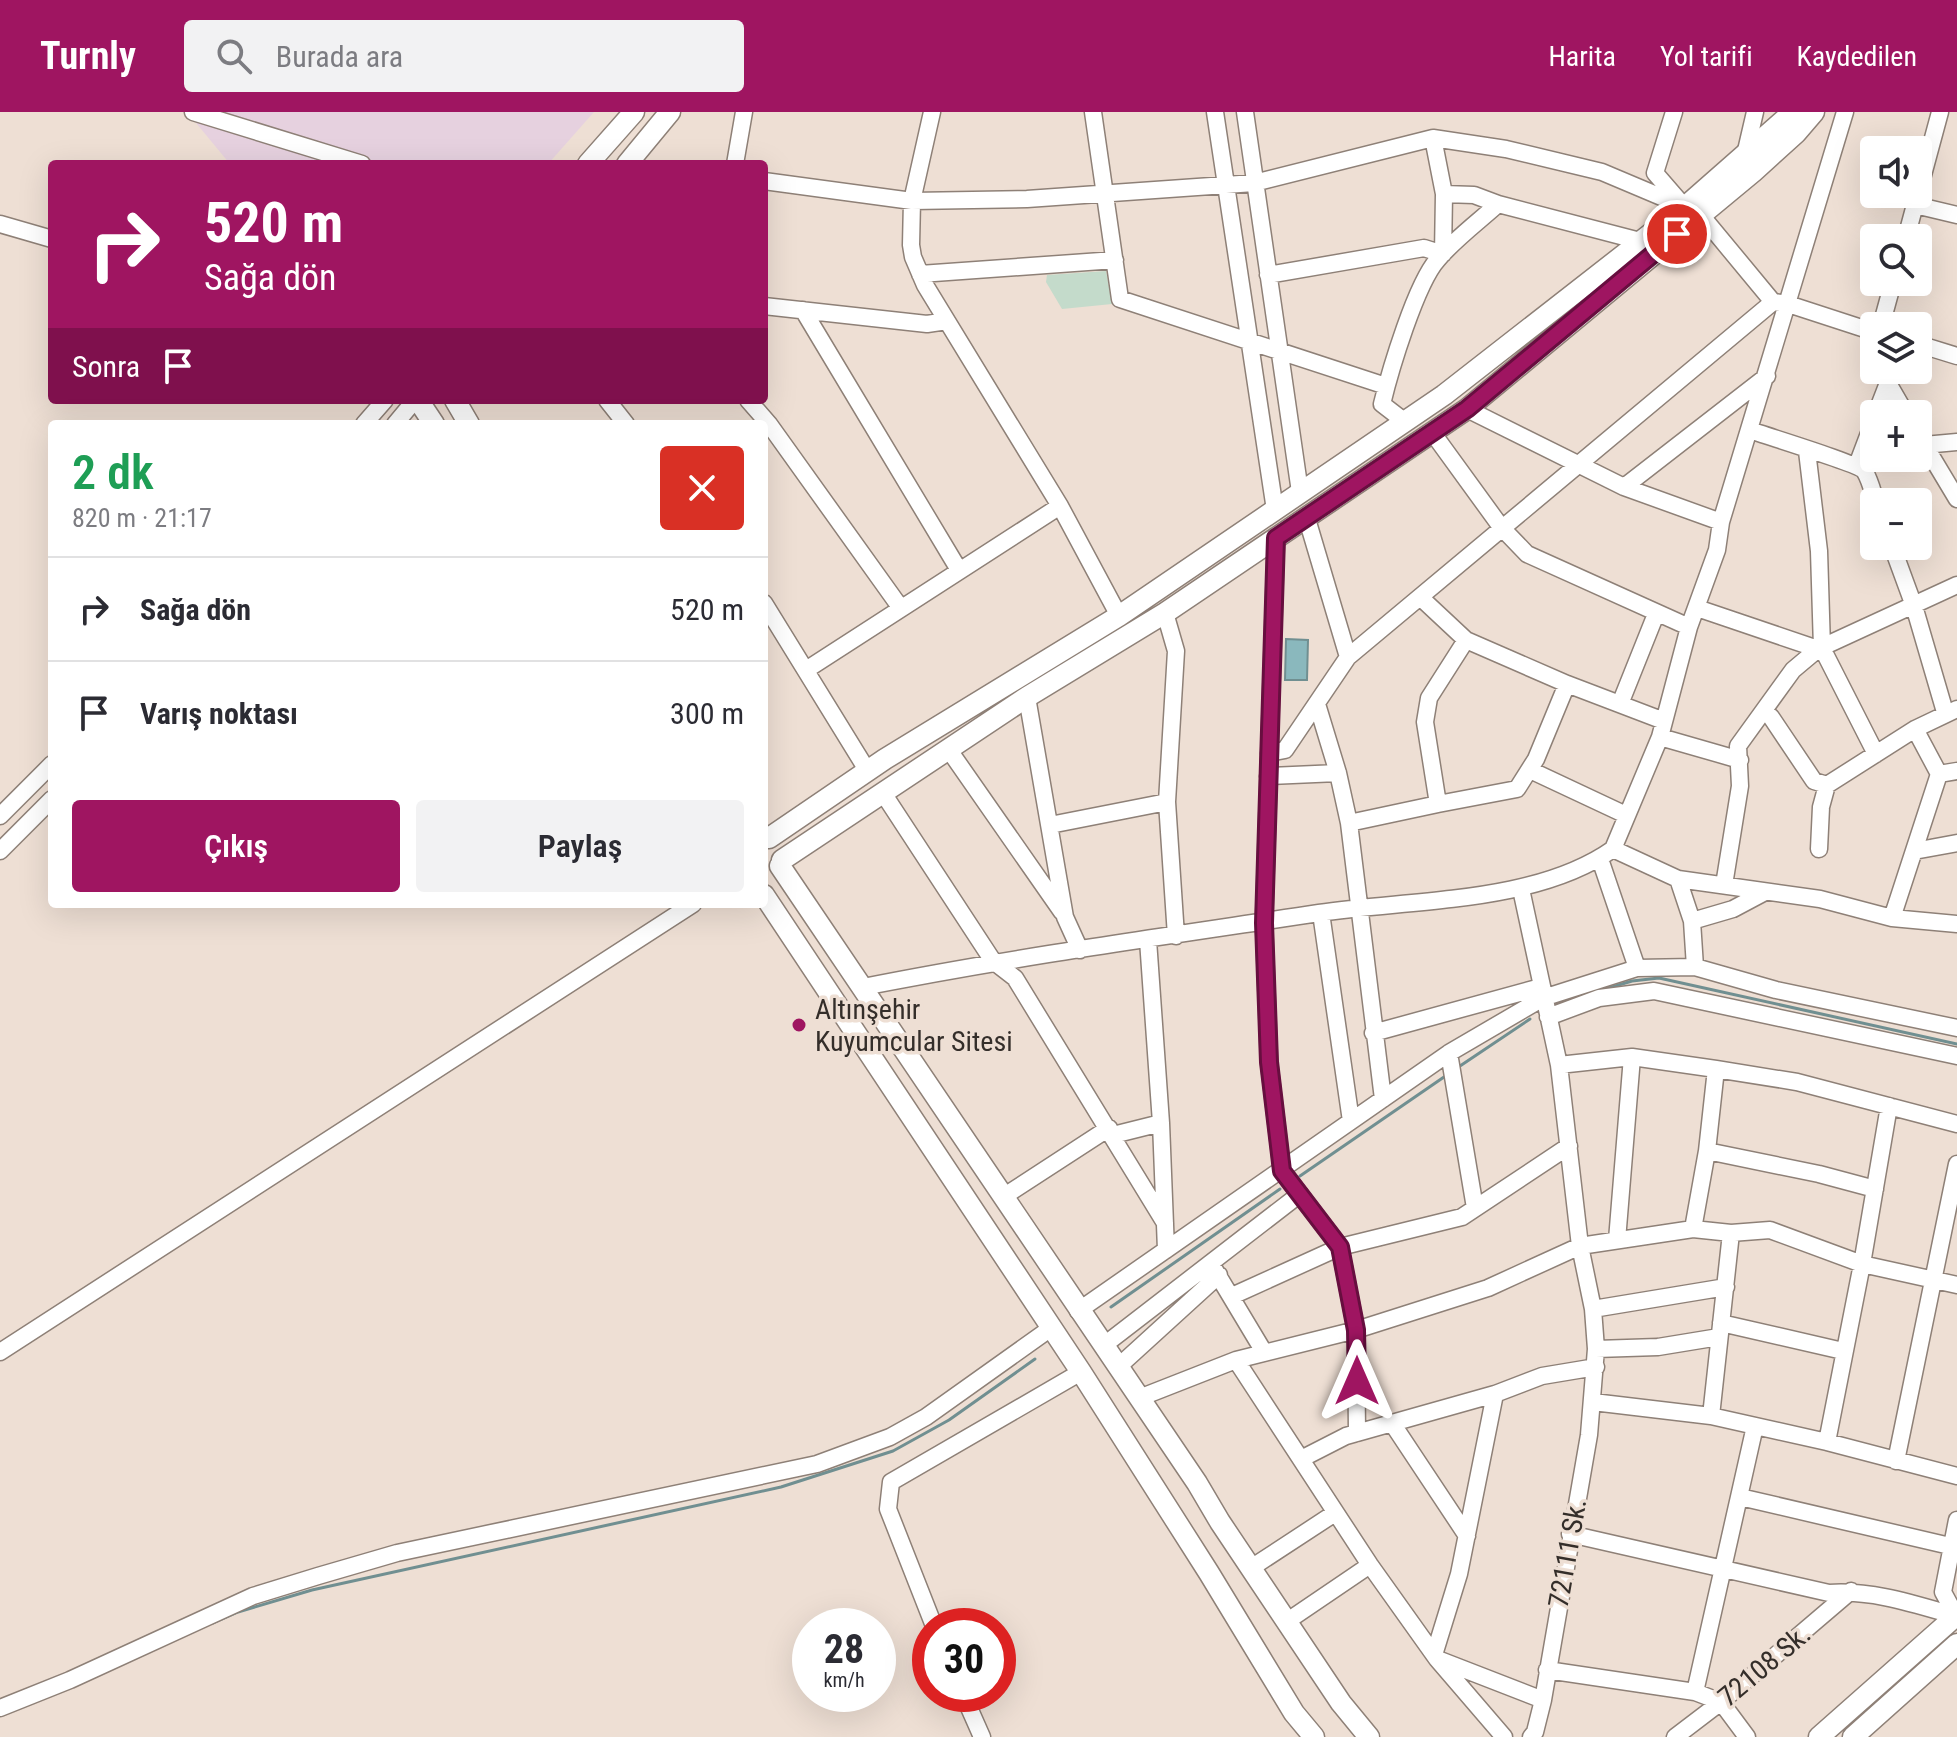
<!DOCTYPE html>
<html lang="tr">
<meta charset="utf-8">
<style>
:root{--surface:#fff;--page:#f2f2f3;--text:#2b2b33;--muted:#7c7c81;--line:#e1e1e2;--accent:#9f1561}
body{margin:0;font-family:"Roboto Condensed",sans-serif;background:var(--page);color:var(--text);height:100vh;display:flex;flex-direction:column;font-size:30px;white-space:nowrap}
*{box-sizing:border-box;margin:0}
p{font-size:26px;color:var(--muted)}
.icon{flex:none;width:44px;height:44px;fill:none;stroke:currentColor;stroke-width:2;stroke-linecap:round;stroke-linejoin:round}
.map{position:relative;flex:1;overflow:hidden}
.sheet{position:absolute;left:48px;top:308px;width:720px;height:488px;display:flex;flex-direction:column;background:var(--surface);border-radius:8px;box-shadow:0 8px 32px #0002}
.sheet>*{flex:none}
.hud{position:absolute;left:48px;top:48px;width:720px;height:244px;border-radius:8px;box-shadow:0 8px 32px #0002;background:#9f1561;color:#fff;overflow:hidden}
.fabs{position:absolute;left:1860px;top:24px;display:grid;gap:16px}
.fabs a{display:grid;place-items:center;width:72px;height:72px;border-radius:8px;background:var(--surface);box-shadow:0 8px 32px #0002;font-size:40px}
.speed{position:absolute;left:792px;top:1496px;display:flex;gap:16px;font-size:40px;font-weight:700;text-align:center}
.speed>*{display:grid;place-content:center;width:104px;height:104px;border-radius:50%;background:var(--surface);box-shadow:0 8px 32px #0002;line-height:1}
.speed small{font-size:20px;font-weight:400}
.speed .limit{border:12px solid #d22;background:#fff;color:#111}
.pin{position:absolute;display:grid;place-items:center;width:68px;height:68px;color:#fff;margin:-34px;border:4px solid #fff;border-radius:50%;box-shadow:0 2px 8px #0007}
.me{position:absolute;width:88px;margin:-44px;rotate:0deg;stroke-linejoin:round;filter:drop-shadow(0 0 6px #0008)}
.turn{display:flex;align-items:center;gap:28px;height:168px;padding:0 24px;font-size:36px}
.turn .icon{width:104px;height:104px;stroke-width:2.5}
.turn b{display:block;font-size:56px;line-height:68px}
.then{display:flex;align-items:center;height:76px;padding:0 24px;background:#0003;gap:16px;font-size:30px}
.round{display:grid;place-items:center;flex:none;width:84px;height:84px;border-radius:8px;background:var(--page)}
.overview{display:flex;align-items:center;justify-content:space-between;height:136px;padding:0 24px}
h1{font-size:48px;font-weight:600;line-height:60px;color:#1e9e55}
.cta{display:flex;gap:16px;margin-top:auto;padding:16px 24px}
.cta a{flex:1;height:92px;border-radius:8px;background:var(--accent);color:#fff;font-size:32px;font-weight:600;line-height:92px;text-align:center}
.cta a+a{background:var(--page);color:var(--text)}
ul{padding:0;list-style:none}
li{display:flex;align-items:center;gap:24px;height:104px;padding:0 24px;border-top:2px solid var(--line)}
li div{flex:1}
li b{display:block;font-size:30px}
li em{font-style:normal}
header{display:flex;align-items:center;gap:48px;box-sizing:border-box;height:112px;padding:0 40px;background:var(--accent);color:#fff}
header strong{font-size:38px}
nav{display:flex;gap:44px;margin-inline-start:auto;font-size:28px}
.search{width:560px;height:72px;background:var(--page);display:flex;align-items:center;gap:20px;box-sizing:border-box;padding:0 28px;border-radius:8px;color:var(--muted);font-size:30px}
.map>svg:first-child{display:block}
.industrial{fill:#e6d1df}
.green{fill:#c4dbcb}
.water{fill:#8ab8bd;stroke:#708f91;stroke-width:2}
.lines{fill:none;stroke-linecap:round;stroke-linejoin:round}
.stream{stroke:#708f91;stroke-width:3}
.minor-casing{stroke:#8e8077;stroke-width:19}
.major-casing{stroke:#8e8077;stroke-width:23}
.minor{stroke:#fff;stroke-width:16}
.major{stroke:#fff;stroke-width:20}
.route-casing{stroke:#670e3f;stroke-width:20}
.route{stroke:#9f1561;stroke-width:14}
.poi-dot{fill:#9f1561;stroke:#eedfd4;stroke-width:3}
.labels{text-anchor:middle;stroke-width:7;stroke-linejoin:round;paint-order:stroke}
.poi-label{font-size:28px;fill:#342e2a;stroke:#eedfd4;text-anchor:start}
.street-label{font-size:28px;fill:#342e2a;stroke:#eedfd4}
</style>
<header>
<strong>Turnly</strong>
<div class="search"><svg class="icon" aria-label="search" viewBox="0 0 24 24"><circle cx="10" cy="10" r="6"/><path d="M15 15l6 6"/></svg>Burada ara</div>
<nav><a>Harita</a><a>Yol tarifi</a><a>Kaydedilen</a></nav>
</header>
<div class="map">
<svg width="1957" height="1625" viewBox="0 0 1957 1625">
<rect width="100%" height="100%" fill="#eedfd4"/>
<!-- industrial -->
<path class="industrial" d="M 187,0 L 594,0 L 548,52 L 230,52 Z"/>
<!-- green -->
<path class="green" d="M 1106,159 L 1112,192 L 1062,197 L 1046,170 L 1047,163 Z"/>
<!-- water -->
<path class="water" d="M 1286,527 L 1308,528 L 1307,568 L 1285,568 Z"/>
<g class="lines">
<!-- stream -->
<path class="stream" d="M 1602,878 L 1632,869 L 1659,866 L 1957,932
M 1562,890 L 1587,882
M 1460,954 L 1530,907
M 1300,1064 L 1444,965
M 1111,1195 L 1280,1077
M 213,1511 L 238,1500 L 312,1478 L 781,1375 L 893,1339 L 949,1308 L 1035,1247"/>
<!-- minor casing -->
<g class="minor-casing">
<path id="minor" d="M 193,0 L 362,52
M 932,0 L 912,89 L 911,133 L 913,145 L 925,173 L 1060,394 L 1119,504
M 1093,0 L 1120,187 L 1386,274
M 1215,0 L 1275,398
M 1245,0 L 1300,380
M 1674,0 L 1655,61 L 1681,91
M 1745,43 L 1755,0
M 735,52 L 744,0
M 764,69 L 912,89 L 1027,87 L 1254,71 L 1433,26 L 1506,37 L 1602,60 L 1685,95
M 1444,82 L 1474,83 L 1498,92 L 1640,129
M 1915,93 L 1957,103
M 1701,103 L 1773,190 L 1788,192 L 1874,220
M 0,112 L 52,127
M 1906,126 L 1940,0
M 920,162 L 1115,148
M 1268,163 L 1424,136 L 1443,142 L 1444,82 L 1433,26
M 764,194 L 927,212 L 947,209
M 803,198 L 959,458
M 1881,214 L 1893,170
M 1918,232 L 1957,244
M 1888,271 L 1906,302
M 607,288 L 626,312
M 748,288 L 769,312 L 900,495
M 1467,297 L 1624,375 L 1721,410
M 1876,302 L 1893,258
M 1404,309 L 1382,292 C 1390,259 1416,171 1438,147 C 1455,127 1478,110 1498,92
M 364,312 L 385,288
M 395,312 L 415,288
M 1750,318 C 1766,324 1860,352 1865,360 C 1870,368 1873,381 1876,390
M 1432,320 L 1501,415 L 1527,442 L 1689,515
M 1918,322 L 1957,387
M 1924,333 L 1957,330
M 1807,339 L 1819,439 L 1822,536 L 1876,642
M 1857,353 L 1874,308
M 1624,375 L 1767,264
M 1307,407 L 1348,545
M 1276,426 L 1264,811 L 1269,950 L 1282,1059 L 1340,1135 L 1356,1218 L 1357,1321
M 1892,434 L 1914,494 L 1945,600
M 1420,485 L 1466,528 L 1567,572 L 1664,609
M 764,491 L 867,658
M 1697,496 L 1818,537
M 1165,501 L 1176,539 L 1167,690 L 1176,824
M 806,558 L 1060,394
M 1027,585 L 1065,805 L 1080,838
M 1317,592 L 1338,661 L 1349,711 L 1383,987
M 1620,592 L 1656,502
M 1764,599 L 1771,605 L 1814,669 L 1827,673 L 1821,695 L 1819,737
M 1915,617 L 1939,662 L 1957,659
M 1660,625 L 1740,648
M 949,638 L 1062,800
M 1269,641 L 1285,638 L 1348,545 L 1773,190
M 1530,658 L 1626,703
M 1268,664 L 1338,661
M 1827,673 L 1915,617 L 1957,597
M 883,681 L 993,849 L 1015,866 L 1165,1111
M 1438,692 L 1517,677 L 1536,647 L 1567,572
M 0,704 L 52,652
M 1349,711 L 1438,692 L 1425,610 L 1429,586 L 1466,528
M 1050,713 L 1167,690
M 1613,737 L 1678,767 L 1820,787 L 1892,806 L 1939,662
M 0,739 L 52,687
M 1914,739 L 1957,731
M 1600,747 L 1637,856
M 1678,767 L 1692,809
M 1724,773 L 1740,674 L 1738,634 L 1793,558 L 1818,537 L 1957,473
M 1521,777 L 1559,953 L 1580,1134 L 1593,1197 L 1596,1237 L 1589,1323 L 1543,1588 L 1535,1620 L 1531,1625
M 1321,801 L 1351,1009
M 1892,806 L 1957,812
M 1148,828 L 1161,1011 L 1166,1138
M 1695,855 L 1692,809 L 1733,797 L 1765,780
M 863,875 C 1014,845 1167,824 1319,801 C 1411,787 1535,792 1613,737 L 1660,625 L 1689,515 L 1717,438 L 1721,410 L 1845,0
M 1548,905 L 1599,886 L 1654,879 L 1957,944
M 1373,921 L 1541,875
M 1449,941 L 1475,1096
M 1559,953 L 1632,945 L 1716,957 L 1797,970 L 1957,1012
M 1716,957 L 1707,1039 L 1819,1062 L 1875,1077
M 1113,1023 L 1161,1011
M 1003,1085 L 1109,1016
M 1693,1117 L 1707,1039
M 1617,1128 L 1632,945
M 1213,1155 L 1264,1240
M 1232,1184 L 1340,1135 L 1462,1105 L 1569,1034
M 1593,1197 L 1726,1175
M 1078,1199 L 1449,941 L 1543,886 L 1637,856 L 1695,855 L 1776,878 L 1957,916
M 1721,1211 L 1843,1239
M 1103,1234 L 1300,1082
M 1596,1237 L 1658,1235 L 1719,1225
M 0,1240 L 693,792
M 1236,1248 L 1370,1453 L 1437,1547 L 1504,1625
M 1118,1255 L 1219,1163
M 1139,1286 L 1236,1248 L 1356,1218 L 1488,1176 L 1580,1134 L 1693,1117 L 1731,1121 L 1770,1118 L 1862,1152 L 1957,1173
M 1593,1290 L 1711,1304 L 1827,1330 L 1957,1364
M 1711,1304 L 1731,1121
M 1392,1311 L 1467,1424
M 1827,1330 L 1862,1152 L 1889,994
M 1301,1347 L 1346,1324 L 1495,1282 L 1542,1264 L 1596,1255
M 1896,1349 L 1957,1052
M 1740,1385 L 1950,1434
M 1570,1422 L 1829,1481 C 1873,1478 1914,1492 1956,1504
M 1251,1456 L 1335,1401
M 1956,1504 L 1943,1480 L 1957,1408
M 1286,1510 L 1370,1453
M 934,1514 L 888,1397 L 891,1370 L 1081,1260
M 1434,1543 L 1459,1462 L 1495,1282
M 1440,1548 L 1543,1588
M 1547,1558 L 1695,1580 L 1721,1590 L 1747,1625
M 1695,1580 L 1755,1314
M 963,1582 L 982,1625
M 0,1596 L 70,1568 L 253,1484 L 318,1464 L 397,1441 L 817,1352 L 890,1325 L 926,1305 L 1051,1216
M 1675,1625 L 1721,1590 L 1851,1479"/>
</g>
<!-- major casing -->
<g class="major-casing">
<path id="major" d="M 588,52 L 634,0
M 627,52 L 670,0
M 418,288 L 434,312
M 455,288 L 469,312
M 769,726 L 885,647 L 1119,504 L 1444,283 L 1685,95 L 1793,0
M 782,748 L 1027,585 L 1165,501 L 1467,297 L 1753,60 L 1796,21 L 1814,0
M 780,754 L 1197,1371 L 1220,1410 L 1341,1591 L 1369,1625
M 764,783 L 1081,1260 L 1209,1461 L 1294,1601 L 1314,1625
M 1819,1625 L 1957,1503
M 1853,1625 L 1957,1532"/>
</g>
<!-- minor -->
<use href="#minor" class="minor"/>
<!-- major -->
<use href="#major" class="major"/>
</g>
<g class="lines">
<!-- route casing -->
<g class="route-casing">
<path id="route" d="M 1357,1269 L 1356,1218 L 1340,1135 L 1282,1059 L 1269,950 L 1264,811 L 1276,426 L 1467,297 L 1677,122"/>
</g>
<!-- route -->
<use href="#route" class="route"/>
</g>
<!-- markers -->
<circle class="poi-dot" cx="799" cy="913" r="8"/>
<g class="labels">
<!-- poi labels -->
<g class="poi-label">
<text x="815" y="907">Altınşehir<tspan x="815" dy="32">Kuyumcular Sitesi</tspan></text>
</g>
<!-- street labels -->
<g class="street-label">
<text transform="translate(1567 1441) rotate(-80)" y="10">72111 Sk.</text>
<text transform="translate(1764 1553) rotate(-40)" y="10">72108 Sk.</text>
</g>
</g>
</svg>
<div class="fabs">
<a><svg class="icon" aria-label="sound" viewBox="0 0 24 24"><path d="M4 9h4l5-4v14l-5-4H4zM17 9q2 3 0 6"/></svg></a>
<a><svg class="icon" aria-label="search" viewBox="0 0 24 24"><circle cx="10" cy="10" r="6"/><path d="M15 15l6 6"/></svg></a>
<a><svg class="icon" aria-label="layers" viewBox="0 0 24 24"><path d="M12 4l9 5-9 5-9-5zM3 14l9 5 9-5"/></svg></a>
<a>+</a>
<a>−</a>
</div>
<div class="speed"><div>28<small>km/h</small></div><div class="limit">30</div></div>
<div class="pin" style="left:1677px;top:122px;background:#d93025"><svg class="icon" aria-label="arrive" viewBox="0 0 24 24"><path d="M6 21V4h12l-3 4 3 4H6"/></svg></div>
<svg class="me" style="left:1357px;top:1269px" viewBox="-20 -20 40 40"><path d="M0-17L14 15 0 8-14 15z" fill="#9f1561" stroke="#fff" stroke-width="4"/></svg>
<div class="hud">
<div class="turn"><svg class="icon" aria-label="right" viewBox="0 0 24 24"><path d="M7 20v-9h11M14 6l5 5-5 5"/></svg><div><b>520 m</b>Sağa dön</div></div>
<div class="then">Sonra<svg class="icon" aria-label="arrive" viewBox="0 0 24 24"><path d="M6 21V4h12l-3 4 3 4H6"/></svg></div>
</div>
<section class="sheet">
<div class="overview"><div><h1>2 dk</h1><p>820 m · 21:17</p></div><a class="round" style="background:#d93025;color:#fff"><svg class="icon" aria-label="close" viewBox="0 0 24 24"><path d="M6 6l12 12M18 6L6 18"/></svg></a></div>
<ul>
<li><svg class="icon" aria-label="right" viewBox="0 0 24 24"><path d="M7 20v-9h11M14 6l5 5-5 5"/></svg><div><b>Sağa dön</b></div><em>520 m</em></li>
<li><svg class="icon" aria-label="arrive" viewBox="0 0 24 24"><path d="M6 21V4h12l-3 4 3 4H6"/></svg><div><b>Varış noktası</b></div><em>300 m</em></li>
</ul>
<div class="cta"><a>Çıkış</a><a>Paylaş</a></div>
</section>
</div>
